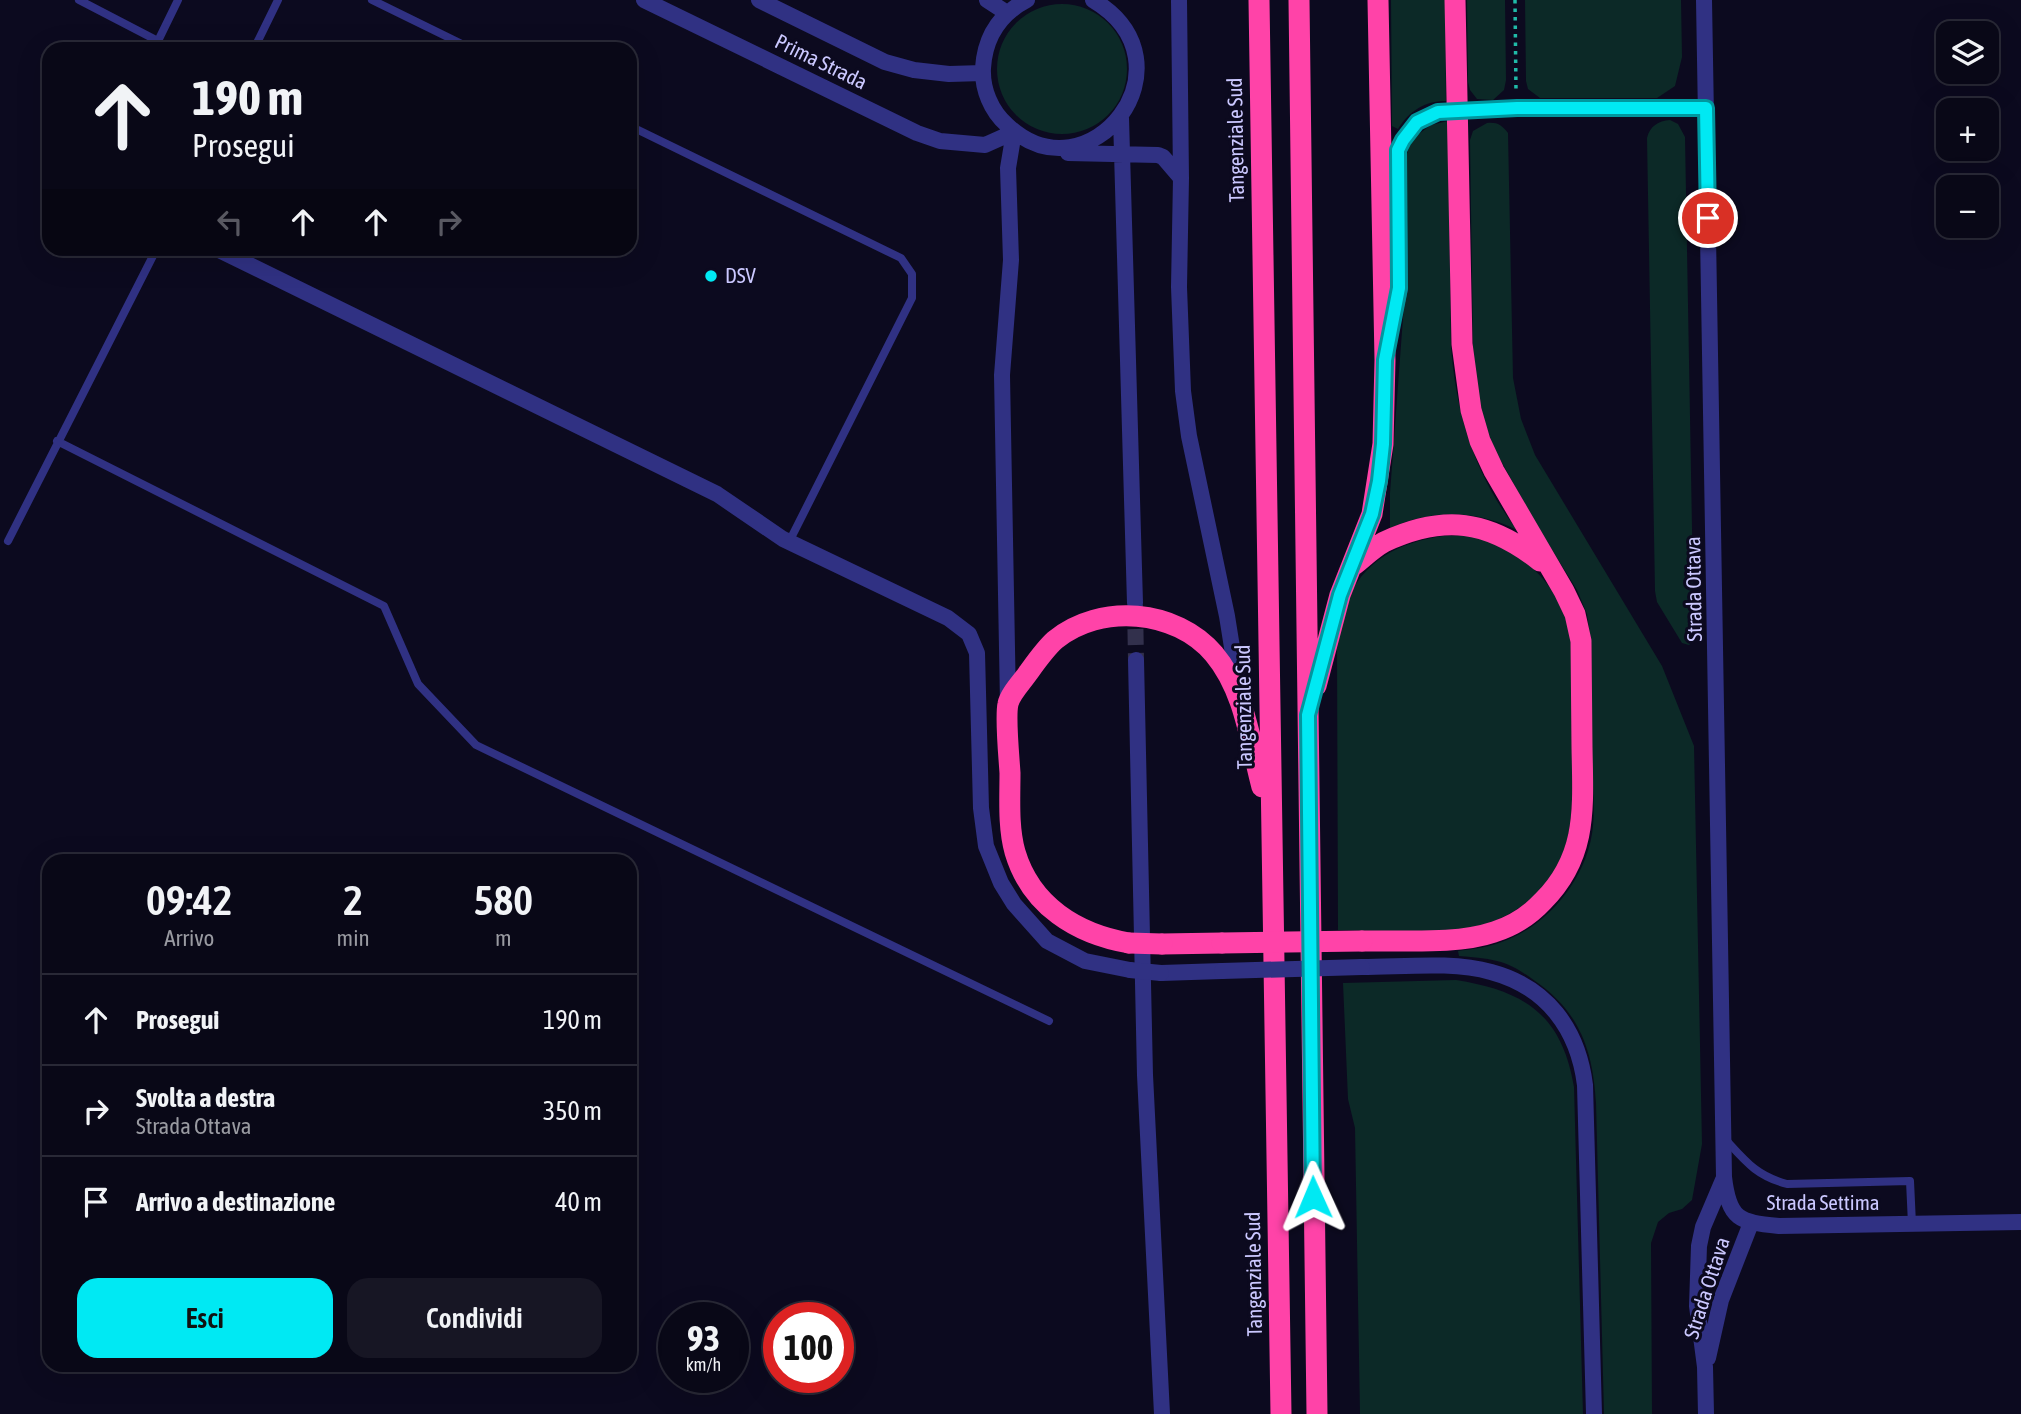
<!DOCTYPE html>
<html lang="it">
<meta charset="utf-8">
<style>
:root{--surface:#090817;--page:#171624;--text:#f1f3f6;--muted:#999aa1;--line:#292936;--accent:#00e9f3}
body{margin:0;font-family:"Asap Condensed",sans-serif;background:var(--page);color:var(--text);height:100vh;display:flex;flex-direction:column;font-size:26px;white-space:nowrap}
*{box-sizing:border-box;margin:0}
p{font-size:23px;color:var(--muted)}
.icon{flex:none;width:38px;height:38px;fill:none;stroke:currentColor;stroke-width:2;stroke-linecap:round;stroke-linejoin:round}
.map{position:relative;flex:1;overflow:hidden}
.sheet{position:absolute;left:42px;top:854px;width:595px;height:518px;display:flex;flex-direction:column;background:var(--surface);border-radius:21px;box-shadow:0 7px 28px #0002,0 0 0 2px var(--line)}
.sheet>*{flex:none}
.top-card{position:absolute;left:42px;top:42px;width:595px;height:214px;border-radius:21px;box-shadow:0 7px 28px #0002,0 0 0 2px var(--line);background:#090817;color:var(--text);overflow:hidden}
.buttons{position:absolute;left:1936px;top:21px;display:grid;gap:14px}
.buttons a{display:grid;place-items:center;width:63px;height:63px;border-radius:14px;background:var(--surface);box-shadow:0 7px 28px #0002,0 0 0 2px var(--line);font-size:35px}
.speed{position:absolute;left:658px;top:1302px;display:flex;gap:14px;font-size:35px;font-weight:700;text-align:center}
.speed>*{display:grid;place-content:center;width:91px;height:91px;border-radius:50%;background:var(--surface);box-shadow:0 7px 28px #0002,0 0 0 2px var(--line);line-height:1}
.speed small{font-size:18px;font-weight:400}
.speed .limit{border:10px solid #d22;background:#fff;color:#111}
.pin{position:absolute;display:grid;place-items:center;width:60px;height:60px;color:#fff;margin:-30px;border:4px solid #fff;border-radius:50%;box-shadow:0 2px 7px #0007}
.me{position:absolute;width:77px;margin:-38px;rotate:359deg;stroke-linejoin:round;filter:drop-shadow(0 0 5px #0008)}
.turn{display:flex;align-items:center;gap:24px;height:147px;padding:0 35px;font-size:32px}
.turn .icon{width:91px;height:91px;stroke-width:2.5}
.turn b{display:block;font-size:49px;line-height:60px}
.lanes{display:flex;align-items:center;height:66px;padding:0 35px;background:#0003;justify-content:center;gap:35px;direction:ltr}
.lanes .off{opacity:.35}
.eta{display:flex;justify-content:space-evenly;align-items:center;height:119px;text-align:center}
.eta b{font-size:42px;font-weight:600;line-height:49px}
.primary-button{display:flex;gap:14px;margin-top:auto;padding:14px 35px}
.primary-button a{flex:1;height:80px;border-radius:21px;background:var(--accent);color:#111;font-size:28px;font-weight:600;line-height:80px;text-align:center}
.primary-button a+a{background:var(--page);color:var(--text)}
ul{padding:0;list-style:none}
li{display:flex;align-items:center;gap:21px;height:91px;padding:0 35px;border-top:2px solid var(--line)}
li div{flex:1}
li b{display:block;font-size:26px}
li em{font-style:normal}
.map>svg:first-child{display:block}
.green{fill:#0c2927}
.lines{fill:none;stroke-linecap:round;stroke-linejoin:round}
.street-tunnel{stroke:#32304c;stroke-width:16;stroke-dasharray:16 8;stroke-linecap:butt}
.path{stroke:#20bba8;stroke-width:3.5;stroke-dasharray:3.5 5;stroke-linecap:butt}
.lane{stroke:#303183;stroke-width:8}
.street{stroke:#303183;stroke-width:16}
.highway{stroke:#ff43a8;stroke-width:21}
.street-bridge{stroke:#303183;stroke-width:16}
.highway-bridge{stroke:#ff43a8;stroke-width:21}
.route-casing{stroke:#00979e;stroke-width:18}
.route{stroke:#00e9f3;stroke-width:12}
.poi-dot{fill:#00e9f3;stroke:#0c0a1f;stroke-width:2.5}
.labels{text-anchor:middle;stroke-width:6;stroke-linejoin:round;paint-order:stroke}
.street-label{font-size:21px;fill:#cbc8ff;stroke:#0c0a1f}
.poi-label{font-size:21px;fill:#cbc8ff;stroke:#0c0a1f;text-anchor:start}
</style>
<div class="map">
<svg width="2021" height="1414" viewBox="0 0 2021 1414">
<rect width="100%" height="100%" fill="#0c0a1f"/>
<!-- green -->
<path class="green" d="M 1391,0 L 1445,0 L 1446,101 C 1425,101 1409,111 1398,129 L 1392,126 Z
M 1467,0 L 1505,0 L 1506,80 L 1504,90 L 1493,100 L 1477,99 L 1470,90 L 1468,82 Z
M 1525,0 L 1681,0 L 1682,57 L 1675,86 L 1657,98 L 1540,98 L 1528,89 L 1526,81 Z
M997 69a65 65 0 1 1 130 0a65 65 0 1 1-130 0Z
M 1670,120 L 1678,124 L 1685,137 L 1694,640 L 1689,645 L 1682,643 L 1657,602 L 1655,591 L 1647,138 C 1650,126 1658,121 1670,120 Z
M 1448,121 L 1451,346 C 1456,415 1475,475 1517,530 C 1476,510 1433,509 1390,528 L 1390,493 L 1405,291 L 1403,165 L 1412,139 L 1431,125 Z
M 1487,123 C 1497,122 1502,125 1508,133 L 1513,378 L 1521,419 L 1535,455 L 1662,666 L 1694,746 L 1702,1144 L 1692,1200 L 1682,1209 L 1669,1213 L 1658,1222 L 1651,1243 L 1652,1414 L 1604,1414 L 1596,1103 C 1593,1051 1580,1012 1535,981 C 1524,973 1511,964 1497,961 C 1485,958 1471,957 1459,956 L 1458,951 C 1471,949 1484,948 1496,944 C 1546,929 1588,879 1593,826 C 1595,803 1592,779 1592,756 C 1592,718 1592,680 1591,642 L 1587,614 L 1577,590 L 1533,519 L 1494,448 L 1483,418 L 1477,388 L 1473,349 L 1470,140 L 1473,131 Z
M 1443,536 C 1456,536 1468,535 1480,538 C 1520,547 1561,589 1569,629 C 1576,660 1571,697 1572,729 C 1572,806 1584,878 1501,918 C 1460,938 1385,930 1338,930 L 1337,648 C 1340,634 1342,619 1346,605 C 1361,561 1400,542 1443,536 Z
M 1456,980 C 1525,991 1562,1015 1574,1087 L 1583,1414 L 1360,1414 L 1355,1128 L 1348,1099 L 1343,983 Z"/>
<g class="lines">
<!-- street-tunnel -->
<path class="street-tunnel" d="M 1135,605 L 1136,660"/>
<!-- path -->
<path class="path" d="M 1515,0 L 1516,92"/>
<!-- lane -->
<path class="lane" d="M 79,0 L 158,41 L 178,0
M 372,0 L 472,49
M 254,49 L 278,0
M 630,126 L 901,258 L 912,274 L 912,298 L 789,542
M 57,441 L 384,606 L 418,684 L 476,745 L 1049,1021
M 8,541 L 157,248
M 1726,1140 C 1746,1162 1757,1176 1787,1184 L 1910,1181 L 1912,1224"/>
<!-- street -->
<path class="street" d="M 644,0 L 917,133 L 940,141 L 985,145 L 1014,132
M 759,0 L 885,62 L 914,70 L 949,74 L 983,73
M 987,0 L 1007,13
M 1027,0 C 1000,14 985,37 983,68 C 982,89 991,111 1007,125 C 1089,203 1199,63 1093,0
M 1179,0 L 1181,178 L 1179,287 L 1183,391 L 1189,436 L 1227,616 L 1238,685
M 1704,0 L 1724,1177 C 1729,1220 1739,1222 1779,1226 L 2021,1222
M 1121,118 L 1135,603
M 1068,153 L 1158,155 L 1163,157 L 1181,178
M 215,248 L 717,494 L 783,539 L 948,618 L 969,634 L 977,653 L 981,808 L 986,846 L 1001,883 L 1014,904 L 1047,941 L 1085,961 L 1130,970
M 1390,334 L 1400,288 L 1398,150 L 1403,140 L 1417,122 L 1438,112 L 1517,108 L 1706,108
M 1136,660 L 1145,1075 L 1162,1414
M 1008,703 L 1002,375 L 1011,260 L 1008,168 L 1014,132
M 1362,967 C 1402,967 1453,961 1491,972 C 1547,987 1578,1029 1585,1085 L 1594,1414
M 1161,973 L 1222,971
M 1708,1358 L 1721,1300 L 1751,1223
M 1706,1414 L 1705,1367 L 1697,1306 L 1699,1246 L 1703,1227 L 1723,1180"/>
<!-- highway -->
<path class="highway" d="M 1259,0 L 1281,1414
M 1299,0 L 1317,1414
M 1354,565 C 1363,558 1373,548 1384,542 C 1444,514 1488,520 1540,561
M 1316,686 L 1340,595 L 1372,514 L 1383,444 L 1385,360 L 1378,0
M 1362,941 C 1403,940 1456,945 1494,932 C 1513,926 1530,915 1543,901 C 1588,856 1583,807 1582,747 C 1582,712 1581,676 1581,641 L 1575,614 L 1564,591 L 1494,471 L 1480,441 L 1471,410 L 1462,344 L 1455,0
M 1129,943 C 1077,934 1031,906 1015,852 C 1008,827 1010,799 1010,773 C 1009,757 1005,717 1008,704 C 1010,694 1022,682 1028,673 C 1036,662 1045,649 1055,640 C 1100,603 1176,609 1214,654 C 1245,691 1250,742 1262,787
M 1162,944 L 1222,943"/>
<!-- street-bridge -->
<path class="street-bridge" d="M 1130,970 L 1161,973
M 1222,971 L 1362,967"/>
<!-- highway-bridge -->
<path class="highway-bridge" d="M 1129,943 L 1162,944
M 1222,943 L 1362,941"/>
</g>
<g class="lines">
<!-- route casing -->
<g class="route-casing">
<path id="route" d="M 1313,1197 L 1308,715 L 1340,595 L 1372,514 L 1379,481 L 1383,444 L 1385,360 L 1399,288 L 1398,150 L 1403,140 L 1417,122 L 1438,112 L 1517,108 L 1706,108 L 1708,218"/>
</g>
<!-- route -->
<use href="#route" class="route"/>
</g>
<!-- markers -->
<circle class="poi-dot" cx="711" cy="276" r="7"/>
<g class="labels">
<!-- street labels -->
<g class="street-label">
<text transform="translate(821 62) rotate(26)" y="7">Prima Strada</text>
<text transform="translate(1236 140) rotate(-91)" y="7">Tangenziale Sud</text>
<text transform="translate(1694 589) rotate(-91)" y="7">Strada Ottava</text>
<text transform="translate(1244 707) rotate(-91)" y="7">Tangenziale Sud</text>
<text x="1823" y="1210">Strada Settima</text>
<text transform="translate(1254 1274) rotate(-91)" y="7">Tangenziale Sud</text>
<text transform="translate(1707 1288) rotate(-72)" y="7">Strada Ottava</text>
</g>
<!-- poi labels -->
<g class="poi-label">
<text x="725" y="283">DSV</text>
</g>
</g>
</svg>
<div class="buttons">
<a><svg class="icon" aria-label="layers" viewBox="0 0 24 24"><path d="M12 4l9 5-9 5-9-5zM3 14l9 5 9-5"/></svg></a>
<a>+</a>
<a>−</a>
</div>
<div class="speed"><div>93<small>km/h</small></div><div class="limit">100</div></div>
<div class="pin" style="left:1708px;top:218px;background:#d93025"><svg class="icon" aria-label="arrive" viewBox="0 0 24 24"><path d="M6 21V4h12l-3 4 3 4H6"/></svg></div>
<svg class="me" style="left:1313px;top:1197px" viewBox="-20 -20 40 40"><path d="M0-17L14 15 0 8-14 15z" fill="#00e9f3" stroke="#fff" stroke-width="4"/></svg>
<div class="top-card">
<div class="turn"><svg class="icon" aria-label="ahead" viewBox="0 0 24 24"><path d="M12 20V5M6 11l6-6 6 6"/></svg><div><b>190 m</b>Prosegui</div></div>
<div class="lanes"><svg class="icon off" aria-label="left" viewBox="0 0 24 24"><path d="M17 20v-9H6M10 6l-5 5 5 5"/></svg><svg class="icon" aria-label="ahead" viewBox="0 0 24 24"><path d="M12 20V5M6 11l6-6 6 6"/></svg><svg class="icon" aria-label="ahead" viewBox="0 0 24 24"><path d="M12 20V5M6 11l6-6 6 6"/></svg><svg class="icon off" aria-label="right" viewBox="0 0 24 24"><path d="M7 20v-9h11M14 6l5 5-5 5"/></svg></div>
</div>
<section class="sheet">
<div class="eta">
<div><b>09:42</b><p>Arrivo</p></div>
<div><b>2</b><p>min</p></div>
<div><b>580</b><p>m</p></div>
</div>
<ul>
<li><svg class="icon" aria-label="ahead" viewBox="0 0 24 24"><path d="M12 20V5M6 11l6-6 6 6"/></svg><div><b>Prosegui</b></div><em>190 m</em></li>
<li><svg class="icon" aria-label="right" viewBox="0 0 24 24"><path d="M7 20v-9h11M14 6l5 5-5 5"/></svg><div><b>Svolta a destra</b><p>Strada Ottava</p></div><em>350 m</em></li>
<li><svg class="icon" aria-label="arrive" viewBox="0 0 24 24"><path d="M6 21V4h12l-3 4 3 4H6"/></svg><div><b>Arrivo a destinazione</b></div><em>40 m</em></li>
</ul>
<div class="primary-button"><a>Esci</a><a>Condividi</a></div>
</section>
</div>
